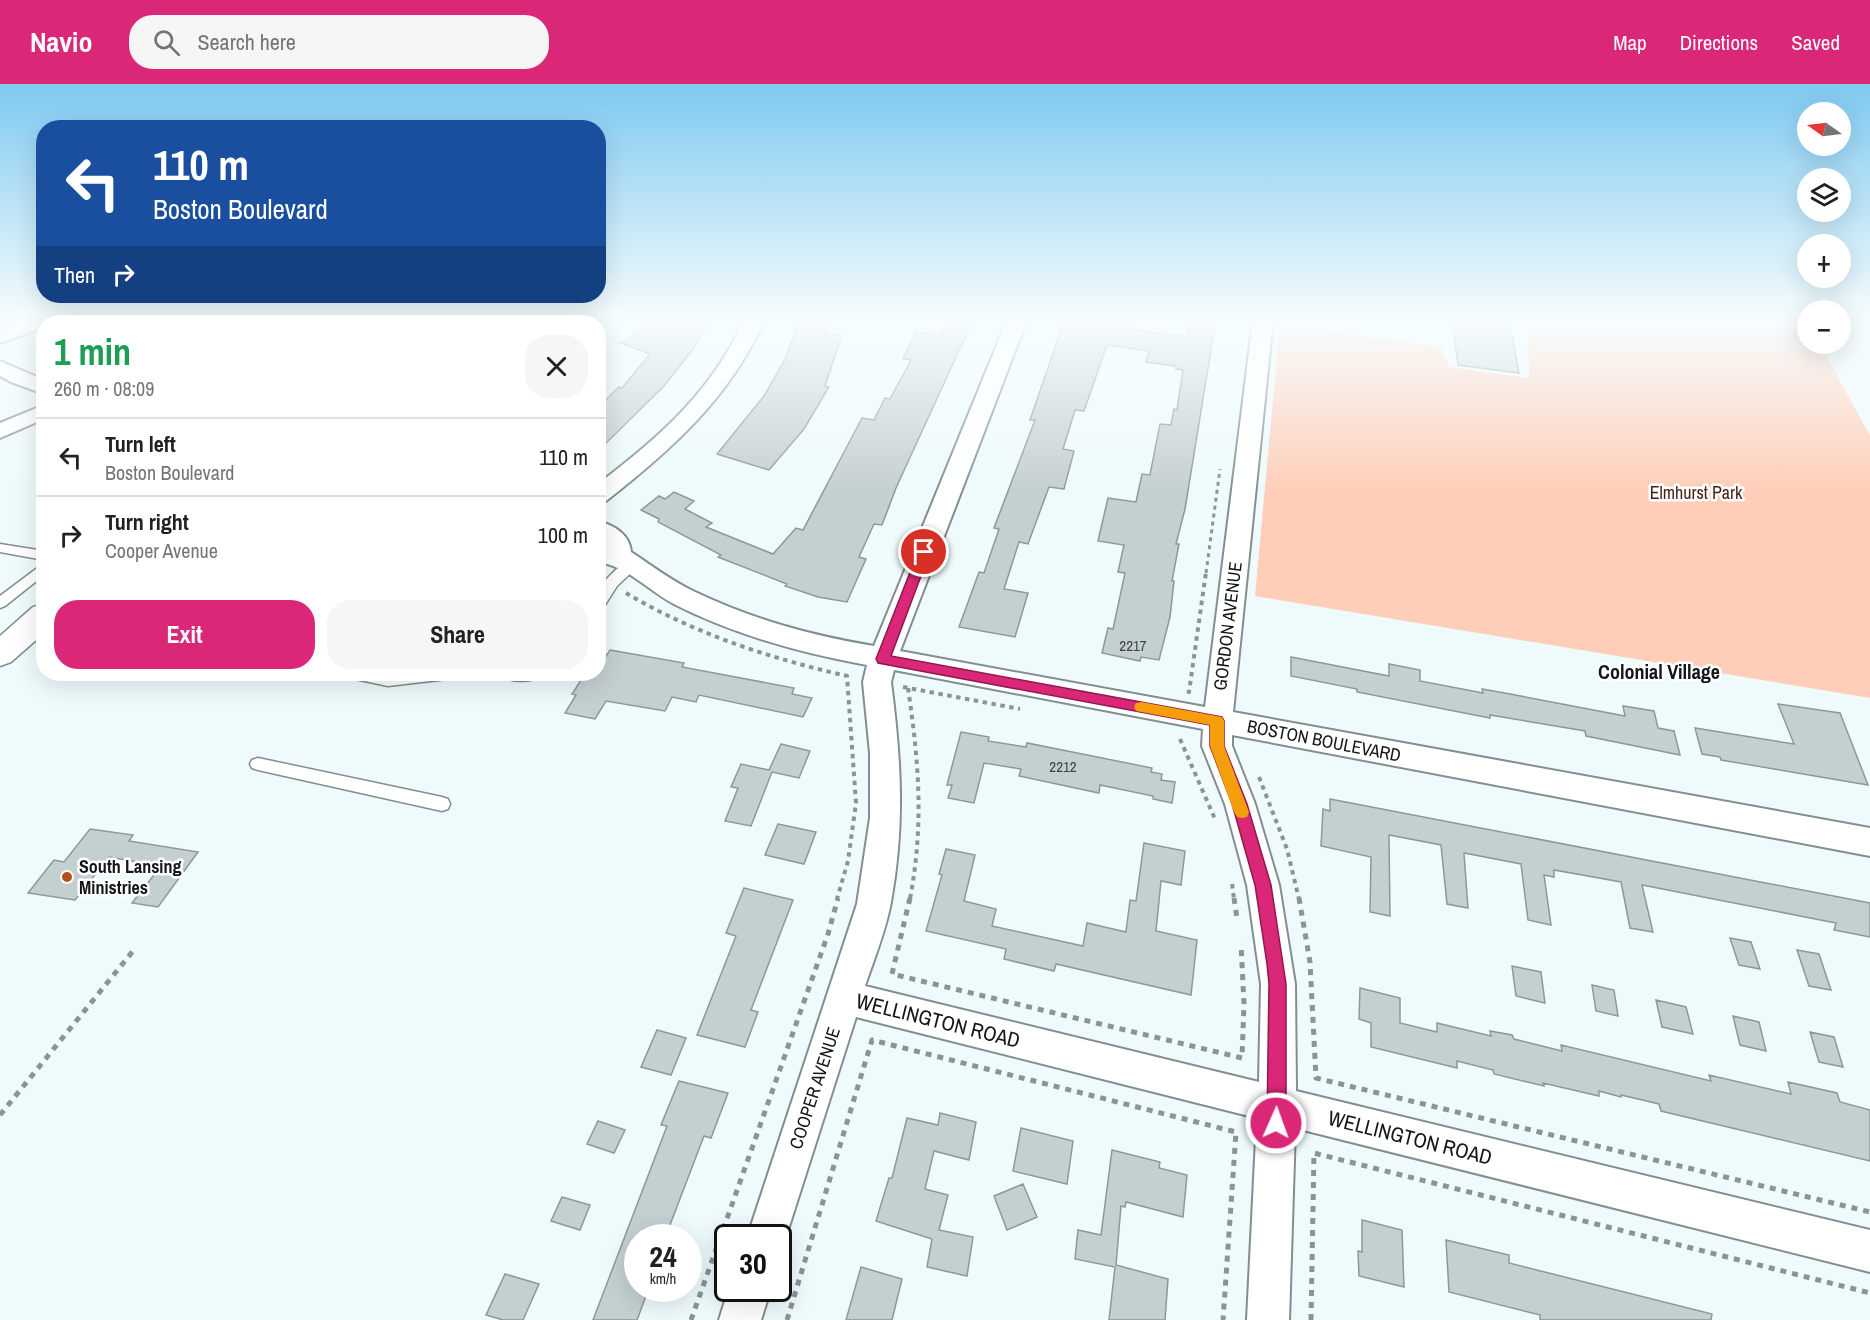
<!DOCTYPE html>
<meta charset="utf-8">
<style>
:root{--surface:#fff;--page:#f6f6f6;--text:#202124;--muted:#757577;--line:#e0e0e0;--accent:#db2777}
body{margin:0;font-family:"Archivo Narrow",sans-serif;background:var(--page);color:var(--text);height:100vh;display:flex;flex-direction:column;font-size:22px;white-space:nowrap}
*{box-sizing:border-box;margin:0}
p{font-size:20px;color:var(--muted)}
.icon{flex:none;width:33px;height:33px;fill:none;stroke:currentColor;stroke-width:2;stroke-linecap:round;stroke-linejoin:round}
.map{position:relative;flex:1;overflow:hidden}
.details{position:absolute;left:36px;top:231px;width:570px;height:366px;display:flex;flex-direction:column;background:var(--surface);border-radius:24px;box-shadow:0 6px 24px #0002}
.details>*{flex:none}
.banner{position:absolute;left:36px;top:36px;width:570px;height:183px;border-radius:24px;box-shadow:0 6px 24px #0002;background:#1a4fa0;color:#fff;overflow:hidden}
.needle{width:39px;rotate:284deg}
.buttons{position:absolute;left:1797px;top:18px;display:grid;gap:12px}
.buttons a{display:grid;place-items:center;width:54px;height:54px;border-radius:50%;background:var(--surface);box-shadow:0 6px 24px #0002;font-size:30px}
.speed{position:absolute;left:624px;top:1140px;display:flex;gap:12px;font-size:30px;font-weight:700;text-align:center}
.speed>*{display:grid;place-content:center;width:78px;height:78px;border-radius:50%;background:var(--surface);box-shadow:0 6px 24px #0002;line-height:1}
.speed small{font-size:15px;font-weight:400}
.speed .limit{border:3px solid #111;border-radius:9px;background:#fff;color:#111}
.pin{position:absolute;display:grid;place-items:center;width:51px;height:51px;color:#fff;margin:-26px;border:3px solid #fff;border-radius:50%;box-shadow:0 2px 6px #0007}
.me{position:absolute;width:66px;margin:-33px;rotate:2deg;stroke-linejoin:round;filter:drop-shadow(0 0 4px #0008)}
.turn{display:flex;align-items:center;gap:21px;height:126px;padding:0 18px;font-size:27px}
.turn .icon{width:78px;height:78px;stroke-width:2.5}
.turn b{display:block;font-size:42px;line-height:51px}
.then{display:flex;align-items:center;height:57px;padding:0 18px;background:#0003;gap:12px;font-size:22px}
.round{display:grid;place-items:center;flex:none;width:63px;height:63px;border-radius:24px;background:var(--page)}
.headline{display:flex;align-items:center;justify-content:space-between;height:102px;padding:0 18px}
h1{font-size:36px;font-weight:700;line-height:45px;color:#1e9e55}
.button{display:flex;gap:12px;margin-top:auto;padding:12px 18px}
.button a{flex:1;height:69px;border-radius:24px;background:var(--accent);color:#fff;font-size:24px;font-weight:700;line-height:69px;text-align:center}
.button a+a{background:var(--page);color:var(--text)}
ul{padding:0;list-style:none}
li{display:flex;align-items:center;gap:18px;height:78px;padding:0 18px;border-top:2px solid var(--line)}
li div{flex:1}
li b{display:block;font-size:22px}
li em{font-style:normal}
header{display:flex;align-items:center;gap:36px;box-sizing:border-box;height:84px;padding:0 30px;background:var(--accent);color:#fff}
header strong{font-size:28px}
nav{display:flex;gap:33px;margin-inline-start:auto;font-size:21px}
.search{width:420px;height:54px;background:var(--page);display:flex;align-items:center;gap:15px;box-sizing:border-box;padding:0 21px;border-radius:24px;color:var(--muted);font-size:22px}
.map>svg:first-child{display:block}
.green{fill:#feceb9}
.building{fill:#c4cfd1;stroke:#8d989a;stroke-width:1.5}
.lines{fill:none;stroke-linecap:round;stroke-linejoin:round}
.lane-casing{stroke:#838e90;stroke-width:3}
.street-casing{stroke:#838e90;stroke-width:4}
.secondary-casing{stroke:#838e90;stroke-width:3}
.path-far2{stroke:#8b9495;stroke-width:3;stroke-dasharray:4 4;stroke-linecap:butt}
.path-far1{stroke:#8b9495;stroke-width:4;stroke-dasharray:4.5 4.5;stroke-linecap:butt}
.path{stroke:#8b9495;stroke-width:5;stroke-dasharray:6 6;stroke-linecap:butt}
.lane{fill:#fff;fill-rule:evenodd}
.street{fill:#fff;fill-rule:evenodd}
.secondary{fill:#fff;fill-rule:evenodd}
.route{fill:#db2777;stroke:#8e194d;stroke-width:1.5}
.slow{fill:#f59e0b}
.poi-dot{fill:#b5521b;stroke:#fff;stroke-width:2}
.labels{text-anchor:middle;stroke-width:5;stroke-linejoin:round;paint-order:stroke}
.number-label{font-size:15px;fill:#3f4546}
.park-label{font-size:18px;fill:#441f0d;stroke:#fff}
.street-label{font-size:18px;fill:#131717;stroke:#fff}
.poi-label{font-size:18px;font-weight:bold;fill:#131717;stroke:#fff;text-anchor:start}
.neighbourhood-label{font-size:20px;font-weight:bold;fill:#131717;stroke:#fff}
.near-street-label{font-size:21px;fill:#131717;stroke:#fff}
</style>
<header>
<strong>Navio</strong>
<div class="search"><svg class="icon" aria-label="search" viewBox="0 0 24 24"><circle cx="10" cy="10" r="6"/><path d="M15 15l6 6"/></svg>Search here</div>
<nav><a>Map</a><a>Directions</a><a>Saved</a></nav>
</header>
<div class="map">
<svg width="1870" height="1236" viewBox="0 0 1870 1236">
<rect width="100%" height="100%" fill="#eefafc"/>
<!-- green -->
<path class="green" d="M 1528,236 L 1807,236 L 1808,260 L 1820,260 L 1870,352 L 1870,614 L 1255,512 L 1280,240 L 1441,263 L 1449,283 L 1529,294 Z"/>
<!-- building -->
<path class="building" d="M 655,236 L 711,236 L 691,268 L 664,302 L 598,367 L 598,323 L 619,303 L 622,304 L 650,270 L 621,259 Z
M 800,236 L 823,236 L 822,240 L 828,240 L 825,250 L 842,251 L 825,302 L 829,303 L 804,345 L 769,386 L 717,370 L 764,312 L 785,275 Z
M 948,236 L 973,236 L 896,404 L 882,441 L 874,440 L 859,473 L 866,475 L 847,518 L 818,513 L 785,502 L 787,500 L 718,473 L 721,471 L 658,438 L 659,435 L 641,426 L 659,412 L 665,415 L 674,408 L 694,417 L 685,425 L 712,439 L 706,443 L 773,470 L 796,444 L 803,446 L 862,334 L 874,336 L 885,314 L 890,315 L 911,276 L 903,275 L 916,248 L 940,251 Z
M 1108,236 L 1138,236 L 1135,246 L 1187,253 L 1190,237 L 1215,241 L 1185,425 L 1176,460 L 1179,460 L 1172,497 L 1174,497 L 1170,533 L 1159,576 L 1141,573 L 1140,577 L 1102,569 L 1108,544 L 1113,545 L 1125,489 L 1118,488 L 1124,461 L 1098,457 L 1108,414 L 1136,418 L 1142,390 L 1150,391 L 1160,340 L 1171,341 L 1174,325 L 1177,326 L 1183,286 L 1176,285 L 1176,282 L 1146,278 L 1149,267 L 1107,261 L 1084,327 L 1075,326 L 1063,365 L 1074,367 L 1064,405 L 1049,403 L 1028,460 L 1019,458 L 1004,505 L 1028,509 L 1015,553 L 959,543 L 979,488 L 984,489 L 999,445 L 994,444 L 1035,336 L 1030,336 L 1064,237 L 1106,242 Z
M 1452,236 L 1509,236 L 1519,289 L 1458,281 Z
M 610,566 L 684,579 L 682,583 L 794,604 L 792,610 L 812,614 L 803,633 L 699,611 L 696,618 L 672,613 L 665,627 L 606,617 L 595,635 L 565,629 L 576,611 L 572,610 L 583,593 L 591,595 L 595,590 L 598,590 L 598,584 Z
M 1291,573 L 1389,592 L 1389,580 L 1420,586 L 1420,597 L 1483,609 L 1482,605 L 1510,610 L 1625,632 L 1623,622 L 1654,627 L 1658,644 L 1674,647 L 1680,671 L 1586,652 L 1585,647 L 1490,631 L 1490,634 L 1357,608 L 1357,605 L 1291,592 Z
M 1778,620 L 1840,629 L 1868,701 L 1721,676 L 1720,673 L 1702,670 L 1695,644 L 1794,660 Z
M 961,648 L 989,653 L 988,657 L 1026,663 L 1027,659 L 1152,684 L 1151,688 L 1162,690 L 1161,696 L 1175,698 L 1172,719 L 1153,715 L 1153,712 L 1100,701 L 1099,709 L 1019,692 L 1021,685 L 984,679 L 974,719 L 948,714 L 952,701 L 947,701 Z
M 781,660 L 810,667 L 799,694 L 772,688 L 751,742 L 725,737 L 738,704 L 731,703 L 741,680 L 769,686 Z
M 1330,715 L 1870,819 L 1870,853 L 1834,846 L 1836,839 L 1642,801 L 1653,848 L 1630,844 L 1621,798 L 1554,786 L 1554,793 L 1544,791 L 1551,841 L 1528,836 L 1521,780 L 1464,769 L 1468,824 L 1447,820 L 1441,761 L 1389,751 L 1390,832 L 1370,828 L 1371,773 L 1321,762 L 1323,725 L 1330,727 Z
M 778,740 L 816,748 L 804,780 L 765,771 Z
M 90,745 L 133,751 L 129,757 L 198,768 L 158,823 L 132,819 L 161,782 L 109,773 L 75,816 L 28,809 L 54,776 L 64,778 Z
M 1144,759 L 1185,767 L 1181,801 L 1161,797 L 1156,847 L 1197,856 L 1191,911 L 1056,880 L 1054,887 L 1004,875 L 1006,865 L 926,847 L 942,791 L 939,790 L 946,765 L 975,771 L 964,817 L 996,825 L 992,842 L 1083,862 L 1087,839 L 1126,848 L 1130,816 L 1136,817 Z
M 744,804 L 793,816 L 751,926 L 758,928 L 745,963 L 697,951 L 736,852 L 726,849 Z
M 1730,854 L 1751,858 L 1760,885 L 1739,881 Z
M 1797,866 L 1819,870 L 1831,906 L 1809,902 Z
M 1512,882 L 1541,888 L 1545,919 L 1516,912 Z
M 1592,901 L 1614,906 L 1618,932 L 1596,927 Z
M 1360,904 L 1400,914 L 1400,939 L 1437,948 L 1437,939 L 1491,952 L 1490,947 L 1512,951 L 1514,955 L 1562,967 L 1561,961 L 1711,997 L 1709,991 L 1791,1010 L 1788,998 L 1837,1009 L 1840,1018 L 1870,1026 L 1870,1077 L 1661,1027 L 1659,1020 L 1621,1011 L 1621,1013 L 1599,1007 L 1599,1012 L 1543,999 L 1544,1002 L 1494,990 L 1493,986 L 1457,977 L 1457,984 L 1371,963 L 1371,939 L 1359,935 Z
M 1656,916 L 1686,923 L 1693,950 L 1662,943 Z
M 1733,932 L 1759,938 L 1766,967 L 1740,961 Z
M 657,946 L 686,954 L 671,991 L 641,983 Z
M 1810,948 L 1834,953 L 1843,983 L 1819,978 Z
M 679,997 L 728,1009 L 711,1054 L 704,1052 L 665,1154 L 638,1154 L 638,1204 L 649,1204 L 637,1236 L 593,1236 L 667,1042 L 661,1041 Z
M 940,1029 L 976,1038 L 969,1076 L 934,1067 L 925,1105 L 948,1111 L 939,1146 L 973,1153 L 967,1192 L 927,1183 L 932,1155 L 876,1137 L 889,1094 L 892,1094 L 907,1034 L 938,1041 Z
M 598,1037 L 625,1046 L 614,1069 L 587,1060 Z
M 1021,1044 L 1073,1057 L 1067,1100 L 1013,1087 Z
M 1112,1066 L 1160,1078 L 1159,1084 L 1187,1091 L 1183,1133 L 1126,1118 L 1125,1123 L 1121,1122 L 1116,1181 L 1168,1195 L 1165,1236 L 1109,1236 L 1115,1183 L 1075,1175 L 1078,1146 L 1101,1151 Z
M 1023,1100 L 1037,1133 L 1007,1146 L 994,1112 Z
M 562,1113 L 590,1121 L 580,1146 L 551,1137 Z
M 1362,1136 L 1402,1146 L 1404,1203 L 1359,1192 L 1358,1167 L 1362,1168 Z
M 1446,1156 L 1509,1171 L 1509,1179 L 1712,1230 L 1711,1236 L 1540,1236 L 1540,1231 L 1449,1208 Z
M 861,1183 L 902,1195 L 892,1236 L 846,1236 Z
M 505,1190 L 539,1200 L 523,1236 L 503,1236 L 486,1231 Z"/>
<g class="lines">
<!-- lane casing -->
<g class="lane-casing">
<path id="lane" d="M 428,236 L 440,236 L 438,238 L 427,238 Z
M 475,236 L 487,236 L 485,238 L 474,238 Z
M 592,236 L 603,236 L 598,241 L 598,238 L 591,238 Z
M 0,460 L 44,467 L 44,476 L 0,468 Z
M 630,477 L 635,479 L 637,482 L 635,485 L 617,502 L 603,524 L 598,526 C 598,521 597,515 598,510 C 601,498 619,481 630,477 Z
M 44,479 L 44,491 L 5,522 L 0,524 L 0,512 Z
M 348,590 L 455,590 L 453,594 L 448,595 L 388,602 L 355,595 L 350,594 Z
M 502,590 L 540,590 L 538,594 C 526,598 516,598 504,594 Z
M 258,674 L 442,713 L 448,715 L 450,720 L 448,725 L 442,727 L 258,686 L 252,684 L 250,680 L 252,676 Z"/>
</g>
<!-- street casing -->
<g class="street-casing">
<path id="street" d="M 27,236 L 55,236 L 53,238 L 44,238 L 44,243 L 0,259 L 0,246 Z
M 744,236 L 764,236 C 731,313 671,366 606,417 L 598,419 L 598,400 C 660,353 712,307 744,236 Z
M 1007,236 L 1027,236 L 900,567 L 1205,623 L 1253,236 L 1273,236 L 1233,628 L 1870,744 L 1870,772 L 1232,651 L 1232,662 L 1255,720 L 1279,801 L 1295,900 L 1296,1007 L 1870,1146 L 1870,1188 L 1295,1044 L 1289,1236 L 1247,1236 L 1257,1034 L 856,933 L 781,1168 L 778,1170 L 778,1154 L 747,1154 L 857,820 L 870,734 L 870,669 L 863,598 L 867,581 C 801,569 735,551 674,520 C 649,507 627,482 598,478 L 598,461 L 604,461 L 598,457 L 598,437 C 614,441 630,451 631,468 C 651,481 672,497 693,507 C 754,536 809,551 874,562 ZM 894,586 L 1203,645 L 1202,662 L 1225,720 L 1247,801 L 1261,900 L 1259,998 L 865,902 C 874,875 886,846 891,818 C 905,741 901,675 891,598 Z
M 0,277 L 44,296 L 44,310 L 11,298 L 0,292 Z
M 44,321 L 44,335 L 0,354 L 0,339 Z
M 729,1204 L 771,1204 L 761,1236 L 719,1236 Z"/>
</g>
<!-- secondary casing -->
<g class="secondary-casing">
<path id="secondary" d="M 366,236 L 390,236 L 389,238 L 365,238 Z
M 44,520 L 44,549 L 11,578 L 0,582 L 0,552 L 33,523 Z"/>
</g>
<!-- path-far2 -->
<path class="path-far2" d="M 1206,489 L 1220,385"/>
<!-- path-far1 -->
<path class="path-far1" d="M 626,509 C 695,550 769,574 847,592 L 856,719 L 848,777 L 837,815
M 903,603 L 1020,625
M 908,604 C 919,679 924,740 910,815
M 1187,607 L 1189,608 L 1206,488
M 1180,655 L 1215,735
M 1259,693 L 1287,765 L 1299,815
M 1232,800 L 1234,815"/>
<!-- path -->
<path class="path" d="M 910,814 L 892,890 L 1242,974 L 1244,920 L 1241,860
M 1234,814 L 1237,834
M 1299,814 L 1310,878 L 1316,994 L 1870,1128
M 0,1031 L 133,867
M 691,1236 L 828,850 L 838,814
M 787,1236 L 872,956 L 1236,1048 L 1223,1236
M 1311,1236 L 1314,1069 L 1870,1209"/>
<!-- lane -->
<use href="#lane" class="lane"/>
<!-- street -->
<use href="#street" class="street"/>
<!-- secondary -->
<use href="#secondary" class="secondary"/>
</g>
<!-- sky -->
<linearGradient id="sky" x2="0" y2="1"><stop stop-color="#7ec9f0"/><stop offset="0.58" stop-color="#f7fdfe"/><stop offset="1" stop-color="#f7fdfe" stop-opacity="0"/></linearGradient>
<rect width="1870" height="409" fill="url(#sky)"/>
<!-- route -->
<path class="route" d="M 924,464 L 930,468 L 891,572 L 1222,633 L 1224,637 L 1224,662 L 1247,720 L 1271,801 L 1286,900 L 1286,1039 L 1283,1046 L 1276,1048 L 1270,1046 L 1267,1039 L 1269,900 L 1267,880 L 1255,801 L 1232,720 L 1210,662 L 1210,641 L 878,579 L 876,575 L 918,468 Z"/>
<!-- slow -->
<path class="slow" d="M 1141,618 L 1222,633 L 1224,637 L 1224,662 L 1249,728 L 1247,733 L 1242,734 L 1237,733 L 1234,728 L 1210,662 L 1210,641 L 1136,627 L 1134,623 L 1136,619 Z"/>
<!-- markers -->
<circle class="poi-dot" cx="67" cy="793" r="6"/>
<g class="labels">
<!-- number labels -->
<g class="number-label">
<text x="1133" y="567">2217</text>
<text x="1063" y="688">2212</text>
</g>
<!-- park labels -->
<g class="park-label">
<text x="1696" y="415">Elmhurst Park</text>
</g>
<!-- street labels -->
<g class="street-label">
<text transform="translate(1228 542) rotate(-83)" y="6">GORDON AVENUE</text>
<text transform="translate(1324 657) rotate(11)" y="6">BOSTON BOULEVARD</text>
<text transform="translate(815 1004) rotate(-72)" y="6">COOPER AVENUE</text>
</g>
<!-- poi labels -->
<g class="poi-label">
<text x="79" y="789">South Lansing<tspan x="79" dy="21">Ministries</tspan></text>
</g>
<!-- neighbourhood labels -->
<g class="neighbourhood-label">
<text x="1659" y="595">Colonial Village</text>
</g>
<!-- near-street labels -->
<g class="near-street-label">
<text transform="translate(938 937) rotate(14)" y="7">WELLINGTON ROAD</text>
<text transform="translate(1410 1054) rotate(14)" y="7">WELLINGTON ROAD</text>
</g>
</g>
</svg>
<div class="buttons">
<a><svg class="needle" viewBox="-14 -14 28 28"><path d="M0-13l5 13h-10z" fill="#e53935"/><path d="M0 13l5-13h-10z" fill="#757577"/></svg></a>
<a><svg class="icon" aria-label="layers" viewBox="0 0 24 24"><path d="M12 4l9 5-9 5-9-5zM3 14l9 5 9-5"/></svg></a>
<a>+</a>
<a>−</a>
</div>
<div class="speed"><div>24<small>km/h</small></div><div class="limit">30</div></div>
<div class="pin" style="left:924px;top:468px;background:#d93025"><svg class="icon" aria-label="arrive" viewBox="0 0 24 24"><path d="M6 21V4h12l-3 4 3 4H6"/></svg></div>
<svg class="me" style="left:1276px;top:1039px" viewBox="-20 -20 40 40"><circle r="17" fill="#db2777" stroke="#fff" stroke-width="3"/><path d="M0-11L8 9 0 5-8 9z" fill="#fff"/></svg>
<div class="banner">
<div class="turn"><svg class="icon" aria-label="left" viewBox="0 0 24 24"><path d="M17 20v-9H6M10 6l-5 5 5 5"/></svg><div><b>110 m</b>Boston Boulevard</div></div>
<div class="then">Then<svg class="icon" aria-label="right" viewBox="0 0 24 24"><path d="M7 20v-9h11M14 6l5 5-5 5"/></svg></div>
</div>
<section class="details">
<div class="headline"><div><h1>1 min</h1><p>260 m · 08:09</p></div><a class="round"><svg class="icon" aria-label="close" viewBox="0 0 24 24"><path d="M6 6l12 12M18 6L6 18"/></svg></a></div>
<ul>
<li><svg class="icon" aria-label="left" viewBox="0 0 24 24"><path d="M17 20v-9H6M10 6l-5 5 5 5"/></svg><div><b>Turn left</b><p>Boston Boulevard</p></div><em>110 m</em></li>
<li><svg class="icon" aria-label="right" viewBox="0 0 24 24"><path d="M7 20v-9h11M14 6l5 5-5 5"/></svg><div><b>Turn right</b><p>Cooper Avenue</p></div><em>100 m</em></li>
</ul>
<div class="button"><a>Exit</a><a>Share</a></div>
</section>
</div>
